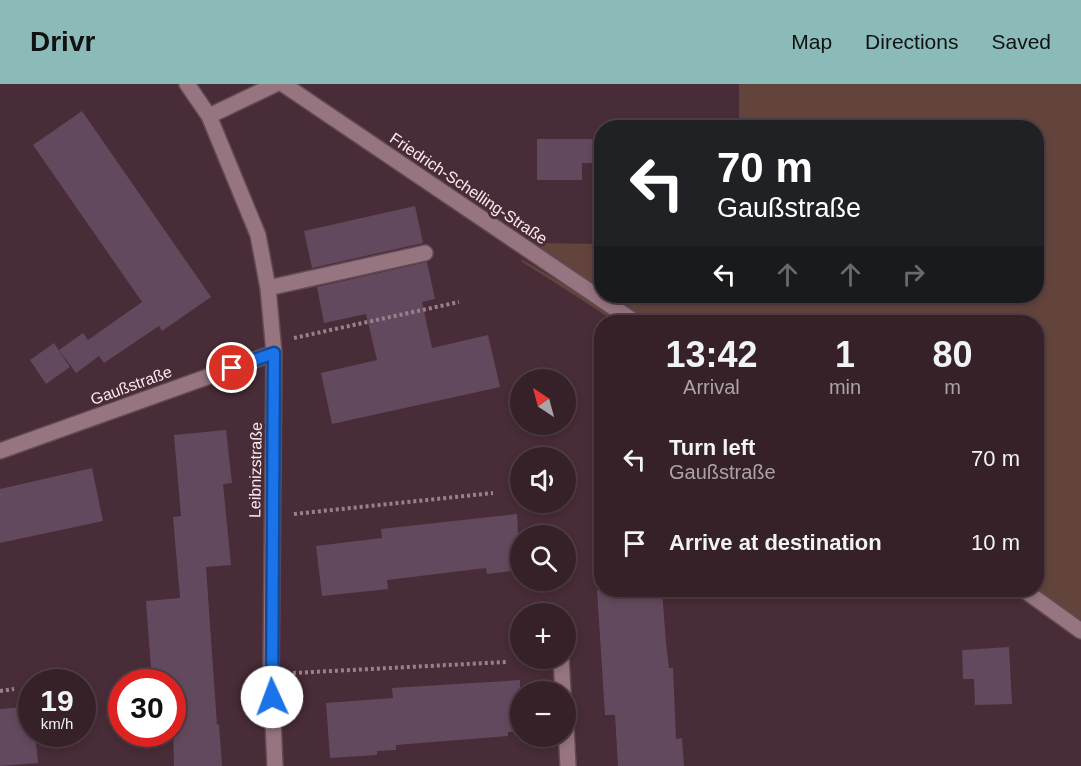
<!DOCTYPE html>
<meta charset="utf-8">
<style>
:root{--surface:#362129;--page:#3d2931;--text:#f1f3f6;--muted:#aaa3a8;--line:#503e46;--accent:#8bbbb9}
body{margin:0;font-family:Helvetica,sans-serif;background:var(--page);color:var(--text);height:100vh;display:flex;flex-direction:column;font-size:22px;white-space:nowrap}
*{box-sizing:border-box;margin:0}
p{font-size:20px;color:var(--muted)}
.icon{flex:none;width:33px;height:33px;fill:none;stroke:currentColor;stroke-width:2;stroke-linecap:round;stroke-linejoin:round}
.map{position:relative;flex:1;overflow:hidden}
.details{position:absolute;left:594px;top:231px;width:450px;height:282px;display:flex;flex-direction:column;background:var(--surface);border-radius:24px;box-shadow:0 3px 9px #0003,0 0 0 2px var(--line)}
.details>*{flex:none}
.banner{position:absolute;left:594px;top:36px;width:450px;height:183px;border-radius:24px;box-shadow:0 3px 9px #0003,0 0 0 2px var(--line);background:#202124;color:#fff;overflow:hidden}
.needle{width:39px;rotate:324deg}
.controls{position:absolute;left:510px;top:285px;display:grid;gap:12px}
.controls a{display:grid;place-items:center;width:66px;height:66px;border-radius:50%;background:var(--surface);box-shadow:0 3px 9px #0003,0 0 0 2px var(--line);font-size:30px}
.speed{position:absolute;left:18px;top:585px;display:flex;gap:12px;font-size:30px;font-weight:700;text-align:center}
.speed>*{display:grid;place-content:center;width:78px;height:78px;border-radius:50%;background:var(--surface);box-shadow:0 3px 9px #0003,0 0 0 2px var(--line);line-height:1}
.speed small{font-size:15px;font-weight:400}
.speed .limit{border:9px solid #d22;background:#fff;color:#111}
.pin{position:absolute;display:grid;place-items:center;width:51px;height:51px;color:#fff;margin:-26px;border:3px solid #fff;border-radius:50%;box-shadow:0 2px 6px #0007}
.me{position:absolute;width:66px;margin:-33px;rotate:358deg;stroke-linejoin:round;filter:drop-shadow(0 0 4px #0008)}
.turn{display:flex;align-items:center;gap:21px;height:126px;padding:0 24px;font-size:27px}
.turn .icon{width:78px;height:78px;stroke-width:2.5}
.turn b{display:block;font-size:42px;line-height:51px}
.lanes{display:flex;align-items:center;height:57px;padding:0 24px;background:#0003;justify-content:center;gap:30px;direction:ltr}
.lanes .off{opacity:.35}
.eta{display:flex;justify-content:space-evenly;align-items:center;height:102px;text-align:center}
.eta b{font-size:36px;font-weight:700;line-height:42px}
ul{padding:0;list-style:none}
li{display:flex;align-items:center;gap:18px;height:84px;padding:0 24px}
li div{flex:1}
li b{display:block;font-size:22px}
li em{font-style:normal}
header{display:flex;align-items:center;gap:36px;box-sizing:border-box;height:84px;padding:0 30px;background:var(--accent);color:#111}
header strong{font-size:28px}
nav{display:flex;gap:33px;margin-inline-start:auto;font-size:21px}
.map>svg:first-child{display:block}
.green{fill:#62443d}
.building{fill:#63495d}
.lines{fill:none;stroke-linecap:round;stroke-linejoin:round}
.minor-casing{stroke:#634b54;stroke-width:18}
.path{stroke:#99818a;stroke-width:4;stroke-dasharray:3 3;stroke-linecap:butt}
.minor{stroke:#967480;stroke-width:15}
.route-casing{stroke:#114b97;stroke-width:15}
.route{stroke:#1a73e8;stroke-width:10}
.labels{text-anchor:middle;stroke-width:6;stroke-linejoin:round;paint-order:stroke}
.street-label{font-size:16px;fill:#fce9ef;stroke:#482c37}
</style>
<header>
<strong>Drivr</strong>
<nav><a>Map</a><a>Directions</a><a>Saved</a></nav>
</header>
<div class="map">
<svg width="1081" height="682" viewBox="0 0 1081 682">
<rect width="100%" height="100%" fill="#482c37"/>
<!-- green -->
<path class="green" d="M 739,0 L 1081,0 L 1081,536 L 1036,506 L 1036,238 L 648,238 L 609,212 L 1036,212 L 1036,44 L 739,43 Z
M 535,159 L 601,160 L 601,206 L 532,163 Z
M 523,176 L 627,238 L 616,238 L 521,177 Z"/>
<!-- building -->
<path class="building" d="M 82,27 L 211,213 L 162,247 L 159,242 L 104,279 L 99,272 L 76,289 L 59,266 L 83,249 L 88,256 L 142,218 L 33,61 Z
M 537,55 L 602,55 L 602,79 L 582,79 L 582,96 L 537,96 Z
M 415,122 L 423,159 L 312,184 L 304,147 Z
M 427,178 L 435,215 L 422,218 L 432,264 L 488,251 L 500,303 L 332,340 L 321,289 L 377,276 L 366,230 L 324,239 L 317,203 Z
M 54,259 L 70,283 L 46,300 L 30,276 Z
M 226,346 L 232,399 L 223,400 L 231,481 L 206,483 L 217,641 L 219,640 L 222,682 L 174,682 L 172,598 L 152,598 L 146,517 L 180,514 L 173,433 L 181,432 L 174,351 Z
M 92,384 L 103,437 L 0,459 L 0,405 Z
M 517,430 L 520,486 L 487,490 L 486,484 L 387,496 L 388,505 L 322,512 L 316,462 L 382,454 L 381,445 Z
M 597,506 L 662,506 L 666,559 L 669,584 L 673,584 L 676,655 L 682,654 L 684,682 L 618,682 L 615,631 L 605,631 Z
M 1009,563 L 1012,620 L 975,621 L 974,595 L 963,595 L 962,566 Z
M 520,596 L 520,648 L 508,648 L 508,652 L 396,661 L 396,666 L 377,667 L 377,671 L 330,674 L 326,619 L 393,614 L 392,604 Z
M 32,622 L 32,650 L 35,650 L 38,679 L 0,682 L 0,625 Z"/>
<g class="lines">
<!-- minor casing -->
<g class="minor-casing">
<path id="minor" d="M 187,0 L 209,32 L 258,151 L 268,204 L 274,269 L 271,590 L 275,682
M 283,0 L 635,238
M 209,32 L 276,0
M 268,204 L 425,169
M 0,367 L 274,269
M 1024,506 L 1081,547
M 561,574 L 563,608
M 566,643 L 568,682"/>
</g>
<!-- path -->
<path class="path" d="M 294,254 L 459,218
M 294,430 L 493,409
M 293,589 L 506,578
M 0,607 L 14,605"/>
<!-- minor -->
<use href="#minor" class="minor"/>
</g>
<g class="lines">
<!-- route casing -->
<g class="route-casing">
<path id="route" d="M 232,284 L 274,269 L 272,613"/>
</g>
<!-- route -->
<use href="#route" class="route"/>
</g>
<g class="labels">
<!-- street labels -->
<g class="street-label">
<text transform="translate(469 104) rotate(34)" y="6">Friedrich-Schelling-Straße</text>
<text transform="translate(131 301) rotate(-20)" y="6">Gaußstraße</text>
<text transform="translate(255 386) rotate(-89)" y="6">Leibnizstraße</text>
</g>
</g>
</svg>
<div class="controls">
<a><svg class="needle" viewBox="-14 -14 28 28"><path d="M0-13l5 13h-10z" fill="#e53935"/><path d="M0 13l5-13h-10z" fill="#aaa3a8"/></svg></a>
<a><svg class="icon" aria-label="sound" viewBox="0 0 24 24"><path d="M4 9h4l5-4v14l-5-4H4zM17 9q2 3 0 6"/></svg></a>
<a><svg class="icon" aria-label="search" viewBox="0 0 24 24"><circle cx="10" cy="10" r="6"/><path d="M15 15l6 6"/></svg></a>
<a>+</a>
<a>−</a>
</div>
<div class="speed"><div>19<small>km/h</small></div><div class="limit">30</div></div>
<div class="pin" style="left:232px;top:284px;background:#d93025"><svg class="icon" aria-label="arrive" viewBox="0 0 24 24"><path d="M6 21V4h12l-3 4 3 4H6"/></svg></div>
<svg class="me" style="left:272px;top:613px" viewBox="-20 -20 40 40"><circle r="19" fill="#fff"/><path d="M0-13L10 11 0 6-10 11z" fill="#1a73e8"/></svg>
<div class="banner">
<div class="turn"><svg class="icon" aria-label="left" viewBox="0 0 24 24"><path d="M17 20v-9H6M10 6l-5 5 5 5"/></svg><div><b>70 m</b>Gaußstraße</div></div>
<div class="lanes"><svg class="icon" aria-label="left" viewBox="0 0 24 24"><path d="M17 20v-9H6M10 6l-5 5 5 5"/></svg><svg class="icon off" aria-label="ahead" viewBox="0 0 24 24"><path d="M12 20V5M6 11l6-6 6 6"/></svg><svg class="icon off" aria-label="ahead" viewBox="0 0 24 24"><path d="M12 20V5M6 11l6-6 6 6"/></svg><svg class="icon off" aria-label="right" viewBox="0 0 24 24"><path d="M7 20v-9h11M14 6l5 5-5 5"/></svg></div>
</div>
<section class="details">
<div class="eta">
<div><b>13:42</b><p>Arrival</p></div>
<div><b>1</b><p>min</p></div>
<div><b>80</b><p>m</p></div>
</div>
<ul>
<li><svg class="icon" aria-label="left" viewBox="0 0 24 24"><path d="M17 20v-9H6M10 6l-5 5 5 5"/></svg><div><b>Turn left</b><p>Gaußstraße</p></div><em>70 m</em></li>
<li><svg class="icon" aria-label="arrive" viewBox="0 0 24 24"><path d="M6 21V4h12l-3 4 3 4H6"/></svg><div><b>Arrive at destination</b></div><em>10 m</em></li>
</ul>
</section>
</div>
